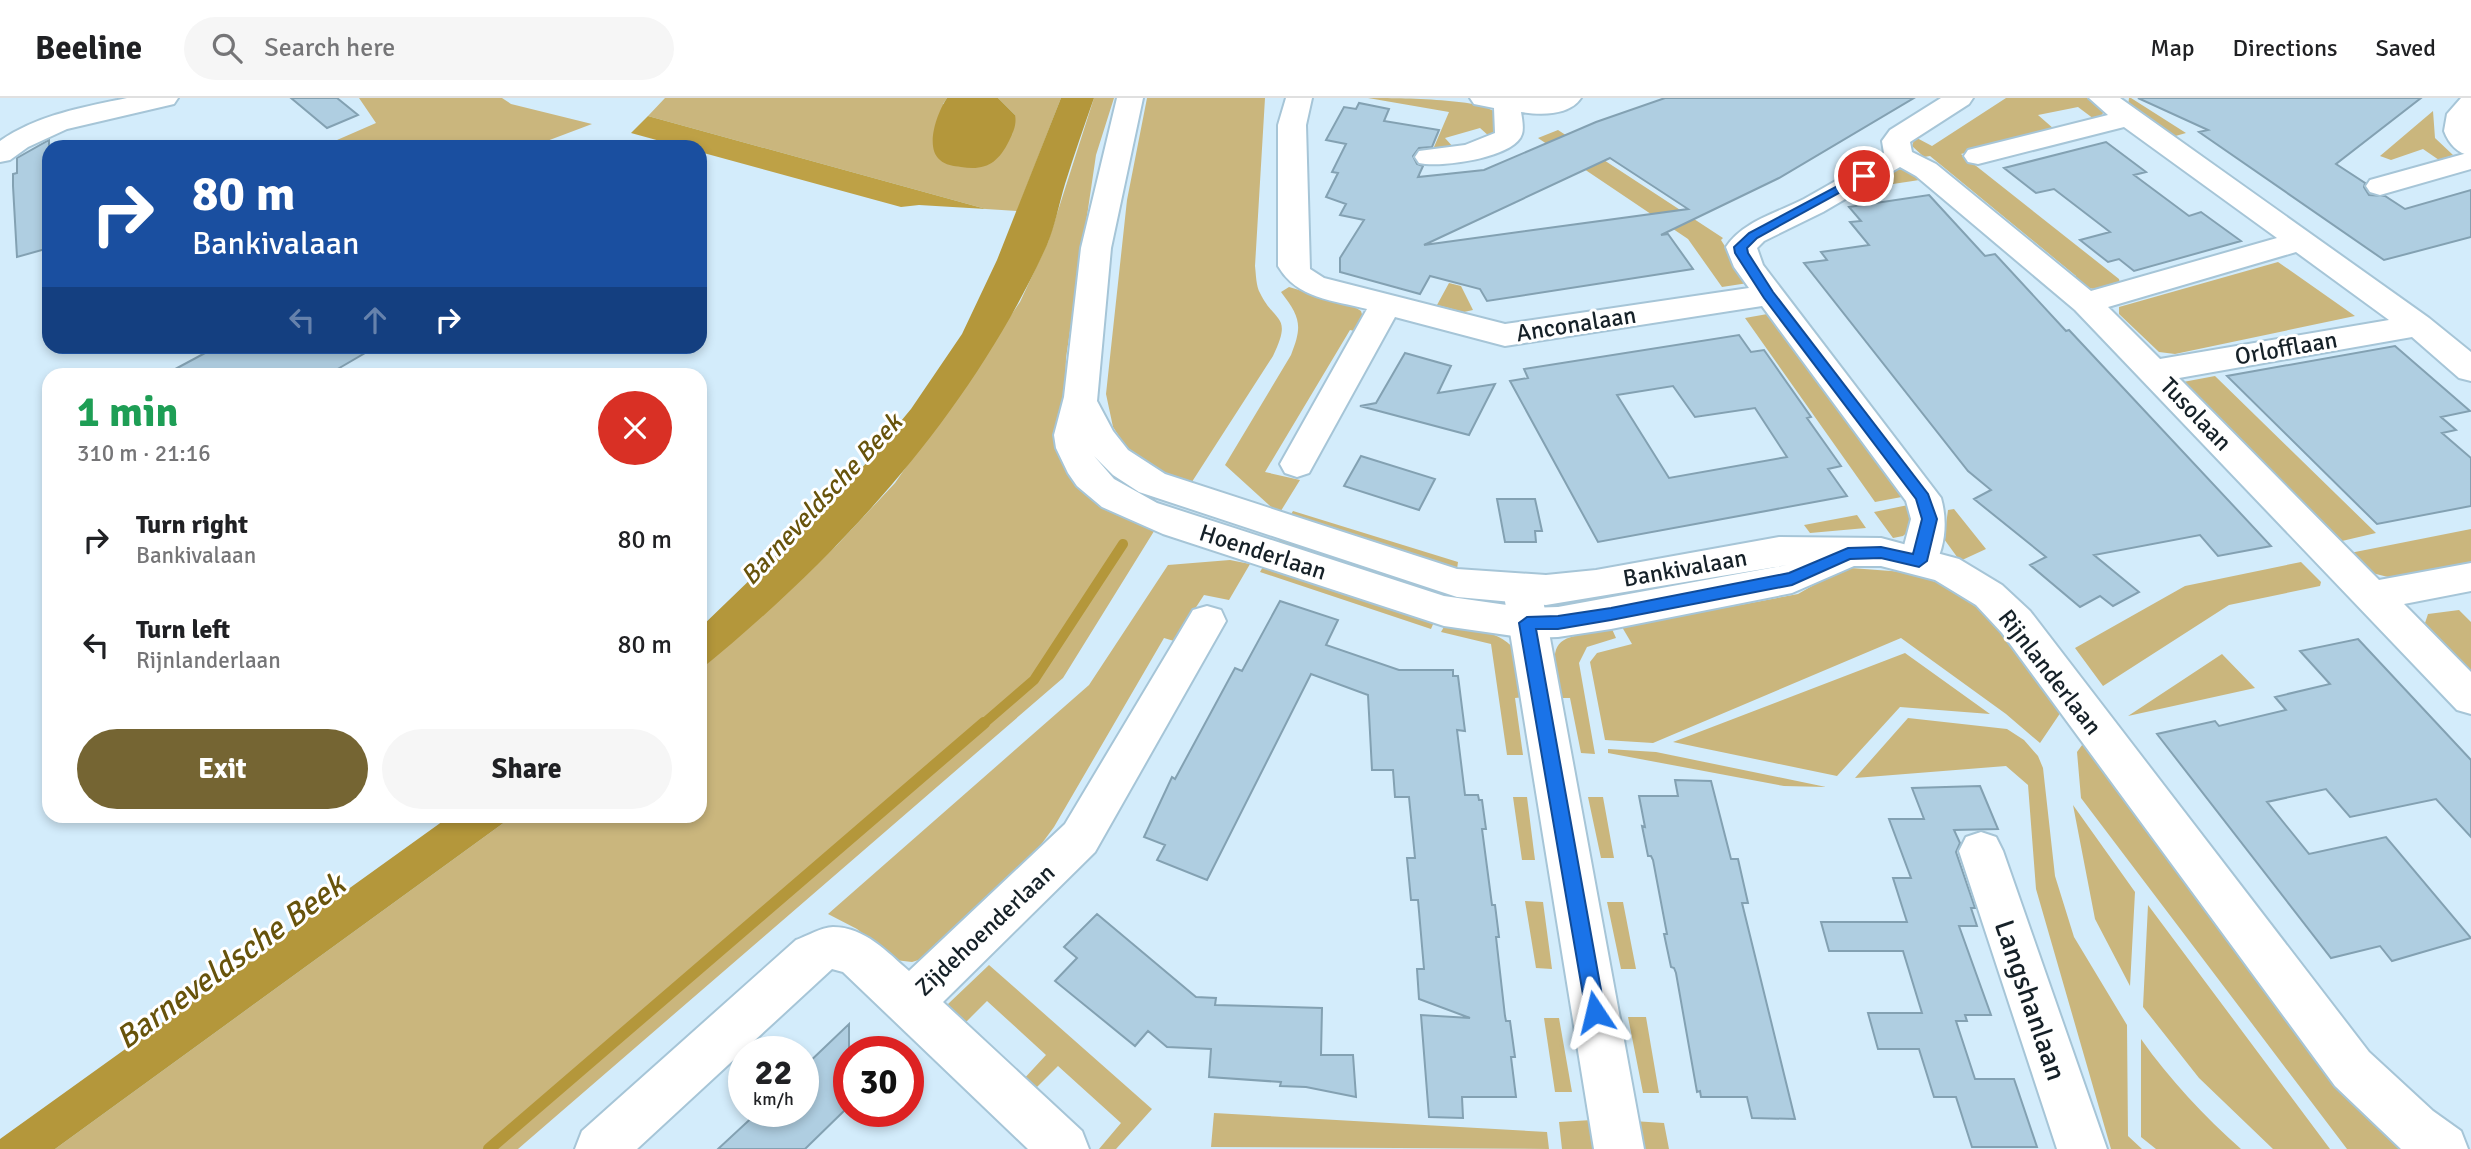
<!DOCTYPE html>
<meta charset="utf-8">
<style>
:root{--surface:#fff;--page:#f6f6f6;--text:#202124;--muted:#757577;--line:#e0e0e0;--accent:#756533}
body{margin:0;font-family:Signika,sans-serif;background:var(--page);color:var(--text);height:100vh;display:flex;flex-direction:column;font-size:26px;white-space:nowrap}
*{box-sizing:border-box;margin:0}
p{font-size:23px;color:var(--muted)}
.icon{flex:none;width:38px;height:38px;fill:none;stroke:currentColor;stroke-width:2;stroke-linecap:round;stroke-linejoin:round}
.map{position:relative;flex:1;overflow:hidden}
.sheet{position:absolute;left:42px;top:270px;width:665px;height:455px;display:flex;flex-direction:column;background:var(--surface);border-radius:21px;box-shadow:0 4px 10px #0003}
.sheet>*{flex:none}
.hud{position:absolute;left:42px;top:42px;width:665px;height:214px;border-radius:21px;box-shadow:0 4px 10px #0003;background:#1a4fa0;color:#fff;overflow:hidden}
.speed{position:absolute;left:728px;top:938px;display:flex;gap:14px;font-size:35px;font-weight:700;text-align:center}
.speed>*{display:grid;place-content:center;width:91px;height:91px;border-radius:50%;background:var(--surface);box-shadow:0 4px 10px #0003;line-height:1}
.speed small{font-size:18px;font-weight:400}
.speed .limit{border:10px solid #d22;background:#fff;color:#111}
.pin{position:absolute;display:grid;place-items:center;width:60px;height:60px;color:#fff;margin:-30px;border:4px solid #fff;border-radius:50%;box-shadow:0 2px 7px #0007}
.me{position:absolute;width:77px;margin:-38px;rotate:350deg;stroke-linejoin:round;filter:drop-shadow(0 0 5px #0008)}
.turn{display:flex;align-items:center;gap:24px;height:147px;padding:0 35px;font-size:32px}
.turn .icon{width:91px;height:91px;stroke-width:2.5}
.turn b{display:block;font-size:49px;line-height:60px}
.lanes{display:flex;align-items:center;height:66px;padding:0 35px;background:#0003;justify-content:center;gap:35px;direction:ltr}
.lanes .off{opacity:.35}
.round{display:grid;place-items:center;flex:none;width:74px;height:74px;border-radius:37px;background:var(--page)}
.overview{display:flex;align-items:center;justify-content:space-between;height:119px;padding:0 35px}
h1{font-size:42px;font-weight:700;line-height:52px;color:#1e9e55}
.primary-button{display:flex;gap:14px;margin-top:auto;padding:14px 35px}
.primary-button a{flex:1;height:80px;border-radius:42px;background:var(--accent);color:#fff;font-size:28px;font-weight:700;line-height:80px;text-align:center}
.primary-button a+a{background:var(--page);color:var(--text)}
ul{padding:0;list-style:none}
li{display:flex;align-items:center;gap:21px;height:105px;padding:0 35px}
li div{flex:1}
li b{display:block;font-size:26px}
li em{font-style:normal}
header{display:flex;align-items:center;gap:42px;box-sizing:border-box;height:98px;padding:0 35px;background:var(--surface);border-bottom:2px solid var(--line)}
header strong{font-size:33px}
nav{display:flex;gap:38px;margin-inline-start:auto;font-size:24px}
.search{width:490px;height:63px;background:var(--page);display:flex;align-items:center;gap:18px;box-sizing:border-box;padding:0 24px;border-radius:38px;color:var(--muted);font-size:26px}
.map>svg:first-child{display:block}
.green{fill:#cab67d}
.forest{fill:#bea146}
.water{fill:#b4973b}
.lines{fill:none;stroke-linecap:round;stroke-linejoin:round}
.stream-far1{stroke:#b4973b;stroke-width:10}
.stream{stroke:#b4973b;stroke-width:12}
.building{fill:#afcee1;stroke:#83a1b2;stroke-width:2;fill-rule:evenodd}
.minor-casing{stroke:#a6c5d7;stroke-width:4}
.tertiary-casing{stroke:#a6c5d7;stroke-width:4}
.minor{fill:#fff;fill-rule:evenodd}
.tertiary{fill:#fff;fill-rule:evenodd}
.route{fill:#1a73e8;stroke:#114b97;stroke-width:2}
.labels{text-anchor:middle;stroke-width:6;stroke-linejoin:round;paint-order:stroke}
.street-label{font-size:24px;fill:#162128;stroke:#fff}
.water-label{font-size:26px;font-style:italic;fill:#67530b;stroke:#fff}
.near-street-label{font-size:28px;fill:#162128;stroke:#fff}
.near-water-label{font-size:32px;font-style:italic;fill:#67530b;stroke:#fff}
</style>
<header>
<strong>Beeline</strong>
<div class="search"><svg class="icon" aria-label="search" viewBox="0 0 24 24"><circle cx="10" cy="10" r="6"/><path d="M15 15l6 6"/></svg>Search here</div>
<nav><a>Map</a><a>Directions</a><a>Saved</a></nav>
</header>
<div class="map">
<svg width="2471" height="1051" viewBox="0 0 2471 1051">
<rect width="100%" height="100%" fill="#d3ecfb"/>
<!-- green -->
<path class="green" d="M 359,0 L 502,0 L 511,6 L 592,26 L 531,49 L 321,49 L 376,25 Z
M 665,0 L 947,0 L 943,6 L 1012,37 L 1015,17 L 998,0 L 1061,0 L 1017,113 L 986,111 L 648,18 Z
M 1094,0 L 1114,0 L 1096,57 L 1066,260 L 1063,353 L 1156,430 L 1063,580 L 518,1051 L 55,1051 L 513,718 L 700,718 L 700,572 L 837,447 L 895,385 L 1020,204 L 1048,144 Z
M 1147,0 L 1265,0 L 1255,168 C 1256,176 1256,188 1260,195 C 1275,226 1293,216 1273,258 L 1188,390 L 1132,358 L 1113,329 L 1106,296 L 1127,102 Z
M 1368,0 C 1391,0 1485,0 1495,15 L 1496,36 L 1490,39 L 1480,30 L 1445,40 L 1454,50 L 1434,49 L 1449,14 Z
M 2006,0 L 2089,0 L 2104,14 L 2099,20 L 2094,21 L 2078,9 L 2038,17 L 2054,31 L 1961,56 L 2119,181 L 2120,186 C 2100,192 2088,194 2070,182 L 2076,178 L 1930,58 L 1924,59 L 1912,48 L 1915,39 L 1932,48 Z
M 2129,0 L 2131,0 L 2186,35 L 2172,39 L 2128,8 Z
M 2433,13 L 2435,40 L 2453,57 L 2439,62 L 2423,51 L 2391,62 L 2380,58 Z
M 1558,32 L 1723,140 L 1721,142 L 1748,185 L 1722,189 L 1688,141 L 1538,40 Z
M 1892,71 L 1908,72 L 1926,81 L 1860,91 Z
M 2278,164 L 2355,218 L 2175,256 L 2159,254 L 2119,216 L 2119,209 Z
M 1449,185 L 1461,188 L 1473,212 L 1464,214 L 1437,207 Z
M 1289,189 L 1353,208 L 1361,213 L 1364,223 L 1359,234 L 1350,232 L 1265,374 L 1300,382 L 1279,416 L 1225,367 L 1291,257 C 1303,227 1300,219 1281,194 Z
M 1773,215 L 1907,398 L 1875,404 L 1745,220 Z
M 2215,278 L 2376,435 L 2342,443 L 2183,284 Z
M 1913,406 L 1910,432 L 1903,438 L 1893,440 L 1874,414 Z
M 1954,411 L 1986,451 L 1960,463 L 1944,441 L 1948,412 Z
M 1293,413 L 1458,464 L 1457,471 L 1290,418 Z
M 1857,417 L 1866,430 L 1810,435 L 1804,427 Z
M 2471,431 L 2471,464 L 2392,480 L 2368,474 L 2350,455 Z
M 1282,437 L 1448,491 L 1442,503 L 1275,449 Z
M 1230,462 L 1250,466 L 1229,502 L 1204,497 L 1174,543 L 1164,540 L 1054,729 L 1023,771 L 935,857 L 912,864 L 895,862 L 857,831 L 828,816 L 1089,587 L 1168,467 Z
M 2301,464 L 2321,484 L 2320,488 L 2229,507 L 2103,588 L 2075,550 L 2185,488 Z
M 1264,467 L 1434,524 L 1431,531 L 1260,474 Z
M 1851,470 L 1904,474 L 1936,484 L 1967,500 L 1987,514 L 2063,611 L 2040,645 L 2006,616 L 1901,540 L 1653,645 L 1605,642 L 1590,564 L 1597,555 L 1632,546 L 1622,529 L 1798,496 L 1838,473 Z
M 2459,512 L 2471,524 L 2471,575 L 2425,525 L 2428,516 Z
M 1445,527 C 1466,531 1505,532 1516,555 C 1522,568 1522,586 1525,599 L 1515,600 L 1523,657 L 1507,657 L 1491,546 L 1441,534 Z
M 1612,531 L 1616,540 L 1587,549 L 1579,565 L 1595,656 L 1581,655 L 1570,600 L 1559,600 C 1549,538 1552,541 1612,531 Z
M 1905,555 L 1990,616 L 1900,609 L 1837,678 L 1673,644 Z
M 2222,556 L 2255,590 L 2128,618 Z
M 1908,620 L 2007,631 L 2024,642 L 2038,658 L 2043,670 L 2055,778 L 2074,839 L 2127,927 L 2128,1038 L 2142,1051 L 2111,1051 L 2036,791 L 2028,687 L 2006,668 L 1855,680 Z
M 2085,643 L 2417,1051 L 2347,1051 L 2081,700 L 2077,654 Z
M 1608,651 L 1656,654 L 1826,689 L 1784,688 L 1608,655 Z
M 1513,699 L 1527,699 L 1535,762 L 1522,762 Z
M 1588,699 L 1603,699 L 1614,760 L 1601,760 Z
M 2073,707 L 2135,794 L 2130,888 L 2095,821 Z
M 1525,803 L 1543,804 L 1552,871 L 1536,870 Z
M 1607,804 L 1623,804 L 1636,871 L 1621,871 Z
M 2148,807 L 2330,1051 L 2273,1051 L 2199,980 L 2143,909 Z
M 989,867 L 1152,1011 L 1116,1051 L 1099,1051 L 1121,1025 L 1058,968 L 1032,994 L 1021,984 L 1046,957 L 987,903 L 961,929 L 949,913 L 948,906 Z
M 1628,919 L 1646,919 L 1659,995 L 1643,995 Z
M 1544,920 L 1559,920 L 1572,994 L 1555,994 Z
M 2141,941 C 2170,982 2204,1018 2241,1051 L 2156,1051 L 2141,1039 Z
M 1214,1015 L 1547,1034 L 1549,1051 L 1211,1049 Z
M 1592,1022 L 1597,1051 L 1562,1051 L 1559,1024 Z
M 1633,1023 L 1664,1025 L 1669,1051 L 1638,1051 Z"/>
<!-- forest -->
<path class="forest" d="M 648,18 L 986,111 L 919,107 L 901,109 L 700,54 L 700,49 L 682,49 L 631,35 Z"/>
<!-- water -->
<path class="water" d="M 947,0 L 998,0 L 1015,17 C 1017,26 1013,35 1009,43 C 998,65 986,73 961,69 C 954,68 945,67 940,62 C 924,49 938,13 947,0 Z
M 1061,0 L 1094,0 C 1084,28 1074,57 1065,86 C 1059,106 1055,128 1047,147 C 971,315 842,456 700,572 L 700,530 L 847,388 L 911,311 L 962,236 L 997,162 Z
M 450,718 L 513,718 L 55,1051 L 0,1051 L 0,1041 Z"/>
<g class="lines">
<!-- stream-far1 -->
<path class="stream-far1" d="M 982,627 L 1034,582 L 1123,446"/>
<!-- stream -->
<path class="stream" d="M 489,1051 L 984,625"/>
</g>
<!-- building -->
<path class="building" d="M 291,0 L 337,0 L 358,17 L 327,30 Z
M 1665,0 L 1914,0 L 1779,80 L 1661,137 L 1668,136 L 1693,171 L 1487,203 L 1480,191 L 1430,178 L 1420,196 L 1340,174 L 1340,160 L 1364,122 L 1340,117 L 1346,106 L 1326,99 L 1338,75 L 1332,74 L 1346,46 L 1326,42 L 1344,9 L 1356,11 L 1359,5 L 1389,11 L 1384,23 L 1439,32 L 1432,49 L 1419,50 L 1413,58 L 1417,66 L 1423,68 L 1418,79 L 1484,72 L 1596,24 ZM 1610,60 L 1688,111 L 1424,147 Z
M 2138,0 L 2421,0 L 2336,66 L 2365,85 L 2364,89 L 2369,97 L 2385,98 L 2405,111 L 2471,92 L 2471,139 L 2384,162 L 2199,34 L 2208,32 Z
M 49,42 L 49,150 L 17,159 L 13,88 L 13,76 L 17,75 L 17,60 Z
M 2106,44 L 2146,74 L 2134,77 L 2189,118 L 2201,114 L 2241,143 L 2134,173 L 2119,161 L 2108,164 L 2080,142 L 2110,134 L 2054,91 L 2036,95 L 2004,70 Z
M 1929,97 L 1985,158 L 1995,156 L 2066,233 L 2069,232 L 2271,448 L 2218,458 L 2200,437 L 2094,457 L 2139,494 L 2113,508 L 2100,498 L 2080,509 L 2030,467 L 2046,459 L 1974,401 L 1991,392 L 1968,373 L 1804,165 L 1827,162 L 1821,154 L 1869,147 L 1850,124 L 1861,123 L 1849,109 Z
M 1739,237 L 1751,254 L 1764,252 L 1811,319 L 1807,320 L 1841,368 L 1828,371 L 1847,398 L 1598,444 L 1510,283 L 1528,280 L 1524,271 ZM 1673,288 L 1695,319 L 1755,310 L 1787,359 L 1669,380 L 1617,297 Z
M 218,248 L 377,248 L 329,276 L 166,276 Z
M 2395,248 L 2470,313 L 2441,319 L 2456,332 L 2442,335 L 2471,360 L 2471,408 L 2377,426 L 2227,278 Z
M 1405,255 L 1451,268 L 1438,295 L 1495,286 L 1469,337 L 1360,308 L 1376,305 Z
M 1361,358 L 1435,381 L 1419,412 L 1344,388 Z
M 1497,401 L 1535,401 L 1542,433 L 1535,433 L 1536,444 L 1505,444 Z
M 1280,503 L 1338,522 L 1326,547 L 1399,572 L 1453,572 L 1453,578 L 1458,578 L 1465,633 L 1457,632 L 1465,697 L 1478,697 L 1479,702 L 1482,702 L 1486,731 L 1482,731 L 1492,807 L 1495,807 L 1499,839 L 1496,839 L 1505,918 L 1506,923 L 1510,923 L 1515,959 L 1511,959 L 1516,999 L 1462,999 L 1463,1020 L 1429,1019 L 1421,917 L 1470,920 L 1419,901 L 1417,871 L 1424,871 L 1418,802 L 1411,802 L 1407,760 L 1415,760 L 1409,699 L 1395,699 L 1393,672 L 1372,672 L 1368,597 L 1311,576 L 1207,782 L 1157,762 L 1165,747 L 1144,739 L 1172,679 L 1175,681 L 1235,570 L 1242,573 Z
M 2358,541 L 2471,662 L 2471,739 L 2436,701 L 2350,719 L 2326,691 L 2267,704 L 2309,756 L 2386,739 L 2471,840 L 2392,863 L 2380,848 L 2331,860 L 2157,636 L 2215,623 L 2219,628 L 2286,612 L 2275,599 L 2330,586 L 2300,553 Z
M 1675,682 L 1711,683 L 1731,761 L 1738,761 L 1748,805 L 1742,805 L 1795,1021 L 1752,1020 L 1747,999 L 1701,999 L 1700,993 L 1697,994 L 1676,875 L 1674,870 L 1671,869 L 1664,836 L 1667,836 L 1653,762 L 1651,758 L 1648,758 L 1642,728 L 1645,729 L 1639,698 L 1678,698 Z
M 1980,688 L 1998,731 L 1954,732 L 1960,745 L 1956,754 L 1975,810 L 1971,810 L 1977,828 L 1959,828 L 1991,917 L 1965,917 L 1967,923 L 1956,923 L 1975,981 L 2014,981 L 2037,1049 L 1972,1049 L 1956,999 L 1934,999 L 1919,951 L 1878,951 L 1868,915 L 1922,915 L 1903,853 L 1829,853 L 1821,824 L 1907,824 L 1893,780 L 1911,780 L 1889,721 L 1924,721 L 1912,690 Z
M 1097,816 L 1196,899 L 1216,900 L 1215,907 L 1322,910 L 1321,957 L 1353,957 L 1356,999 L 1306,989 L 1280,988 L 1281,984 L 1209,979 L 1211,951 L 1167,949 L 1148,933 L 1135,948 L 1055,883 L 1077,860 L 1064,849 Z
M 849,926 L 849,1008 L 805,1051 L 718,1051 L 759,1013 L 803,1013 L 803,970 Z"/>
<g class="lines">
<!-- minor casing -->
<g class="minor-casing">
<path id="minor" d="M 127,0 L 178,0 L 174,6 L 67,31 L 28,49 L 10,62 L 0,64 L 0,43 C 37,17 84,9 127,0 Z
M 1286,0 L 1312,0 L 1306,27 L 1310,171 L 1324,180 L 1505,226 L 1749,190 L 1734,169 L 1726,149 C 1743,123 1777,115 1804,101 C 1831,86 1858,70 1884,55 L 1882,43 L 1890,32 L 1941,0 L 1973,0 L 1969,6 L 1910,44 L 1912,54 L 1936,66 L 2091,193 L 2277,140 L 2124,29 L 1978,66 L 1968,64 L 1964,58 L 1968,52 L 2108,17 L 2089,0 L 2120,0 L 2429,220 L 2471,254 L 2471,283 L 2459,280 L 2412,239 L 2179,280 L 2379,482 L 2471,465 L 2471,493 L 2404,506 L 2471,574 L 2471,616 L 2457,612 L 2075,212 L 1916,78 L 1900,69 L 1823,114 L 1764,143 L 1757,150 L 1763,167 L 1941,400 C 1948,425 1945,450 1932,473 L 1919,477 L 1906,473 L 1900,463 L 1911,421 L 1906,403 L 1762,208 L 1505,248 L 1395,219 L 1309,375 L 1297,379 L 1285,375 L 1280,366 L 1367,211 C 1333,202 1297,201 1278,168 L 1278,27 ZM 2296,154 L 2389,222 L 2160,261 L 2108,209 Z
M 1470,0 L 1581,0 C 1569,18 1540,17 1521,14 C 1522,20 1524,30 1522,36 C 1515,60 1440,70 1419,65 L 1415,59 L 1419,53 L 1465,47 L 1495,35 L 1494,10 L 1474,6 Z
M 2471,54 L 2471,71 L 2380,97 L 2370,94 L 2366,88 L 2370,82 Z
M 1522,476 L 1535,481 L 1541,491 L 1644,1051 L 1594,1051 L 1503,491 L 1509,481 Z
M 1207,508 L 1221,512 L 1226,523 L 1095,754 L 943,904 L 1082,1033 L 1089,1051 L 1028,1051 L 843,874 L 832,871 L 637,1051 L 575,1051 L 582,1033 L 796,842 C 807,838 822,829 833,829 C 865,829 887,854 909,873 L 1065,726 L 1193,512 Z
M 1981,734 L 1996,739 L 2003,753 L 2107,1051 L 2057,1051 L 1959,753 L 1966,739 Z"/>
</g>
<!-- tertiary casing -->
<g class="tertiary-casing">
<path id="tertiary" d="M 1117,0 L 1143,0 L 1111,150 L 1097,303 L 1113,333 L 1128,352 L 1165,376 L 1457,471 L 1546,477 L 1596,472 L 1779,439 L 1881,440 L 1959,461 L 2002,487 L 2030,513 L 2369,954 L 2433,1013 L 2461,1033 L 2468,1051 L 2401,1051 L 2335,988 L 2002,535 L 1976,507 L 1935,482 L 1881,468 L 1854,468 L 1792,495 L 1611,531 L 1558,539 L 1527,540 L 1444,528 L 1163,436 L 1102,409 L 1077,388 L 1068,375 L 1056,350 L 1054,337 L 1064,299 L 1081,150 ZM 1094,358 L 1113,377 L 1139,394 L 1457,499 L 1546,507 L 1787,467 L 1558,509 L 1527,510 L 1444,498 L 1157,405 L 1114,381 Z
M 2461,0 L 2471,0 L 2471,58 C 2457,55 2449,46 2444,33 L 2447,16 Z"/>
</g>
<!-- minor -->
<use href="#minor" class="minor"/>
<!-- tertiary -->
<use href="#tertiary" class="tertiary"/>
</g>
<!-- route -->
<path class="route" d="M 1860,76 L 1870,78 L 1757,140 L 1747,150 L 1748,155 L 1773,194 L 1928,396 L 1937,421 L 1927,463 L 1919,469 L 1881,460 L 1850,461 L 1792,487 L 1611,522 L 1558,531 L 1536,531 L 1605,914 L 1602,921 L 1595,924 L 1589,921 L 1586,914 L 1519,525 L 1527,519 L 1558,518 L 1611,510 L 1789,475 L 1848,450 L 1881,449 L 1913,456 L 1922,421 L 1916,401 L 1764,200 L 1735,155 L 1734,149 L 1749,135 Z"/>
<g class="labels">
<!-- street labels -->
<g class="street-label">
<text transform="translate(1576 226) rotate(-9)" y="8">Anconalaan</text>
<text transform="translate(2286 250) rotate(-10)" y="8">Orlofflaan</text>
<text transform="translate(2196 316) rotate(46)" y="8">Tusolaan</text>
<text transform="translate(1263 454) rotate(18)" y="8">Hoenderlaan</text>
<text transform="translate(1685 470) rotate(-10)" y="8">Bankivalaan</text>
<text transform="translate(2050 574) rotate(52)" y="8">Rijnlanderlaan</text>
<text transform="translate(985 832) rotate(-43)" y="8">Zijdehoenderlaan</text>
</g>
<!-- water labels -->
<g class="water-label">
<text transform="translate(821 401) rotate(-47)" y="9">Barneveldsche Beek</text>
</g>
<!-- near-street labels -->
<g class="near-street-label">
<text transform="translate(2031 902) rotate(71)" y="10">Langshanlaan</text>
</g>
<!-- near-water labels -->
<g class="near-water-label">
<text transform="translate(230 863) rotate(-36)" y="11">Barneveldsche Beek</text>
</g>
</g>
</svg>
<div class="speed"><div>22<small>km/h</small></div><div class="limit">30</div></div>
<div class="pin" style="left:1864px;top:78px;background:#d93025"><svg class="icon" aria-label="arrive" viewBox="0 0 24 24"><path d="M6 21V4h12l-3 4 3 4H6"/></svg></div>
<svg class="me" style="left:1595px;top:914px" viewBox="-20 -20 40 40"><path d="M0-17L14 15 0 8-14 15z" fill="#1a73e8" stroke="#fff" stroke-width="4"/></svg>
<div class="hud">
<div class="turn"><svg class="icon" aria-label="right" viewBox="0 0 24 24"><path d="M7 20v-9h11M14 6l5 5-5 5"/></svg><div><b>80 m</b>Bankivalaan</div></div>
<div class="lanes"><svg class="icon off" aria-label="left" viewBox="0 0 24 24"><path d="M17 20v-9H6M10 6l-5 5 5 5"/></svg><svg class="icon off" aria-label="ahead" viewBox="0 0 24 24"><path d="M12 20V5M6 11l6-6 6 6"/></svg><svg class="icon" aria-label="right" viewBox="0 0 24 24"><path d="M7 20v-9h11M14 6l5 5-5 5"/></svg></div>
</div>
<section class="sheet">
<div class="overview"><div><h1>1 min</h1><p>310 m · 21:16</p></div><a class="round" style="background:#d93025;color:#fff"><svg class="icon" aria-label="close" viewBox="0 0 24 24"><path d="M6 6l12 12M18 6L6 18"/></svg></a></div>
<ul>
<li><svg class="icon" aria-label="right" viewBox="0 0 24 24"><path d="M7 20v-9h11M14 6l5 5-5 5"/></svg><div><b>Turn right</b><p>Bankivalaan</p></div><em>80 m</em></li>
<li><svg class="icon" aria-label="left" viewBox="0 0 24 24"><path d="M17 20v-9H6M10 6l-5 5 5 5"/></svg><div><b>Turn left</b><p>Rijnlanderlaan</p></div><em>80 m</em></li>
</ul>
<div class="primary-button"><a>Exit</a><a>Share</a></div>
</section>
</div>
